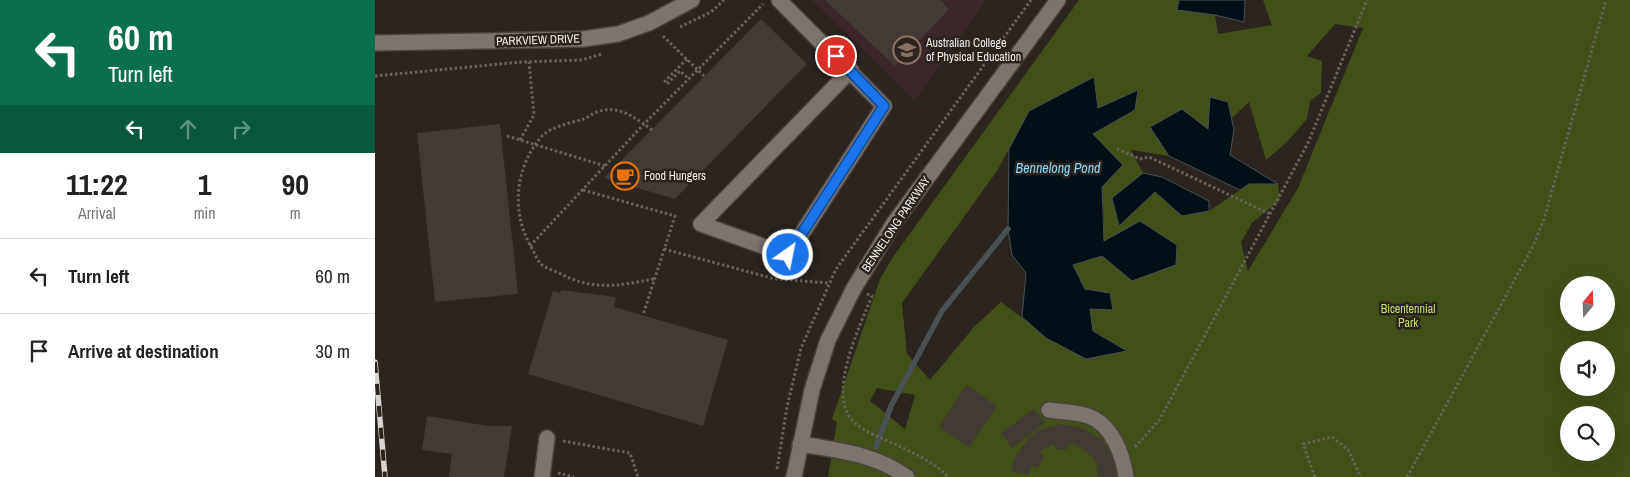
<!DOCTYPE html>
<style>
:root{--surface:#fff;--page:#f6f6f6;--text:#222;--muted:#767676;--line:#e0e0e0}
body{margin:0;font-family:"Archivo Narrow",sans-serif;background:var(--page);color:var(--text);height:100vh;display:flex;flex-direction:column;font-size:19px;white-space:nowrap}
*{box-sizing:border-box;margin:0}
p{font-size:16px;color:var(--muted)}
.icon{flex:none;width:28px;height:28px;fill:none;stroke:currentColor;stroke-width:2;stroke-linecap:round;stroke-linejoin:round}
.map{position:relative;flex:1;overflow:hidden}
.side{display:flex;flex-direction:column;background:var(--surface);width:375px}
.side>*{flex:none}
.guide{background:#0b6e4f;color:#fff;overflow:hidden}
.needle{width:32px;rotate:19deg}
.tools{position:absolute;left:1185px;top:276px;display:grid;gap:10px}
.tools a{display:grid;place-items:center;width:55px;height:55px;border-radius:50%;background:var(--surface);box-shadow:0 5px 20px #0002;font-size:25px}
.pin{position:absolute;display:grid;place-items:center;width:42px;height:42px;color:#fff;margin:-21px;border:2px solid #fff;border-radius:50%;box-shadow:0 1px 5px #0007}
.me{position:absolute;width:55px;margin:-28px;rotate:33deg;stroke-linejoin:round;filter:drop-shadow(0 0 4px #0008)}
.turn{display:flex;align-items:center;gap:18px;height:105px;padding:0 25px;font-size:22px}
.turn .icon{width:65px;height:65px;stroke-width:2.5}
.turn b{display:block;font-size:35px;line-height:42px}
.lanes{display:flex;align-items:center;height:48px;padding:0 25px;background:#0003;justify-content:center;gap:25px;direction:ltr}
.lanes .off{opacity:.35}
.eta{display:flex;justify-content:space-evenly;align-items:center;height:85px;text-align:center}
.eta b{font-size:30px;font-weight:700;line-height:35px}
ul{padding:0;list-style:none}
li{display:flex;align-items:center;gap:15px;height:75px;padding:0 25px;border-top:1px solid var(--line)}
li div{flex:1}
li b{display:block;font-size:19px}
li em{font-style:normal}
main{display:flex;flex:1;min-height:0}
.map>svg:first-child{display:block}
.education{fill:#3b272a}
.green{fill:#414f19;fill-rule:evenodd}
.water{fill:#030f16;stroke:#4a5155}
.lines{fill:none;stroke-linecap:round;stroke-linejoin:round}
.stream{stroke:#4a5155;stroke-width:5.5}
.building{fill:#423a35}
.minor-casing{stroke:#49423e;stroke-width:18}
.path{stroke:#68625d;stroke-width:3;stroke-dasharray:2.5 2.5;stroke-linecap:butt}
.minor{stroke:#7d746e;stroke-width:15}
.rail-casing{stroke:#d9d4cf;stroke-width:5.5}
.rail{stroke:#2b241f;stroke-width:4;stroke-dasharray:11;stroke-linecap:butt}
.route-casing{stroke:#114b97;stroke-width:12}
.route{stroke:#1a73e8;stroke-width:9}
.labels{text-anchor:middle;stroke-width:5;stroke-linejoin:round;paint-order:stroke}
.street-label{font-size:12px;fill:#f0ebe7;stroke:#2b241f}
.poi-label{font-size:12px;fill:#f0ebe7;stroke:#2b241f;text-anchor:start}
.park-label{font-size:12px;fill:#c0df6b;stroke:#2b241f}
.water-label{font-size:14px;font-style:italic;fill:#8ad4f8;stroke:#2b241f}
</style>
<main>
<section class="side">
<div class="guide">
<div class="turn"><svg class="icon" aria-label="left" viewBox="0 0 24 24"><path d="M17 20v-9H6M10 6l-5 5 5 5"/></svg><div><b>60 m</b>Turn left</div></div>
<div class="lanes"><svg class="icon" aria-label="left" viewBox="0 0 24 24"><path d="M17 20v-9H6M10 6l-5 5 5 5"/></svg><svg class="icon off" aria-label="ahead" viewBox="0 0 24 24"><path d="M12 20V5M6 11l6-6 6 6"/></svg><svg class="icon off" aria-label="right" viewBox="0 0 24 24"><path d="M7 20v-9h11M14 6l5 5-5 5"/></svg></div>
</div>
<div class="eta">
<div><b>11:22</b><p>Arrival</p></div>
<div><b>1</b><p>min</p></div>
<div><b>90</b><p>m</p></div>
</div>
<ul>
<li><svg class="icon" aria-label="left" viewBox="0 0 24 24"><path d="M17 20v-9H6M10 6l-5 5 5 5"/></svg><div><b>Turn left</b></div><em>60 m</em></li>
<li><svg class="icon" aria-label="arrive" viewBox="0 0 24 24"><path d="M6 21V4h12l-3 4 3 4H6"/></svg><div><b>Arrive at destination</b></div><em>30 m</em></li>
</ul>
</section>
<div class="map">
<svg width="1255" height="477" viewBox="0 0 1255 477">
<rect width="100%" height="100%" fill="#2b241f"/>
<!-- education -->
<path class="education" d="M 437,0 L 611,0 L 540,100 Z"/>
<!-- green -->
<path class="green" d="M 704,0 L 804,0 L 802,10 L 840,15 L 843,34 L 897,25 L 888,0 L 1255,0 L 1255,477 L 453,477 L 462,422 L 457,419 L 505,279 L 518,257 ZM 960,24 L 988,28 L 923,188 L 873,271 L 866,242 L 877,223 L 905,200 L 903,184 L 874,184 L 834,211 L 807,216 L 780,192 L 737,198 L 768,173 L 756,150 L 794,156 L 775,127 L 834,129 L 836,97 L 853,102 L 856,119 L 874,102 L 891,160 L 911,143 L 932,119 L 935,101 L 946,93 L 947,61 L 932,56 ZM 719,77 L 723,108 L 759,110 L 718,134 C 725,174 733,215 727,256 L 698,265 L 710,290 L 718,331 L 751,350 L 650,320 L 626,302 L 599,327 L 555,380 L 532,354 L 527,303 L 622,171 L 654,111 ZM 1194,285 L 1231,285 L 1231,322 L 1194,322 ZM 1194,350 L 1231,350 L 1231,388 L 1194,388 ZM 502,388 L 540,395 L 530,429 L 495,401 ZM 1194,415 L 1231,415 L 1231,452 L 1194,452 Z"/>
<!-- water -->
<path class="water" d="M 804,0 L 870,0 L 869,22 L 840,15 L 802,10 Z
M 719,77 L 723,108 L 763,90 L 760,110 L 718,134 L 748,165 L 727,187 L 729,241 L 765,221 L 802,245 L 801,265 L 757,281 L 727,256 L 698,265 L 710,289 L 735,293 L 738,310 L 715,309 L 718,331 L 752,351 L 711,359 L 671,338 L 647,317 L 651,273 L 637,255 L 633,229 L 634,149 L 654,111 Z
M 835,97 L 853,102 L 859,130 L 855,155 L 903,184 L 874,184 L 865,190 L 794,156 L 775,127 L 807,109 L 833,129 Z
M 768,173 L 787,177 L 834,201 L 834,211 L 807,216 L 780,192 L 744,226 L 737,198 Z"/>
<g class="lines">
<!-- stream -->
<path class="stream" d="M 501,447 L 516,406 L 567,311 L 633,229"/>
</g>
<!-- building -->
<path class="building" d="M 450,0 L 565,0 L 574,9 L 520,66 Z
M 386,19 L 432,64 L 300,199 L 229,178 Z
M 125,124 L 143,294 L 60,302 L 42,133 Z
M 186,290 L 241,297 L 239,307 L 353,340 L 328,426 L 153,374 L 178,291 L 185,293 Z
M 591,385 L 622,406 L 594,447 L 564,427 Z
M 659,409 L 670,423 L 637,448 L 626,433 Z
M 52,416 L 113,426 L 137,426 L 129,477 L 74,477 L 77,454 L 47,450 Z
M 686,424 L 709,429 L 728,441 L 738,459 L 741,477 L 723,477 L 722,466 L 718,458 L 703,445 L 694,443 L 693,449 L 680,450 L 679,444 L 672,447 L 665,452 L 669,457 L 663,468 L 656,465 L 654,475 L 636,471 L 639,459 L 653,439 L 662,431 Z"/>
<g class="lines">
<!-- minor casing -->
<g class="minor-casing">
<path id="minor" d="M 404,0 L 509,106 L 413,255 L 326,224 L 476,70
M 0,43 L 208,39 L 243,34 L 274,23 L 317,0
M 674,410 C 687,412 702,412 713,416 C 737,424 748,455 751,477
M 425,444 C 463,450 500,454 532,477
M 167,477 L 172,438
M 419,477 L 437,390 L 453,340 L 479,288 L 519,223 L 683,0"/>
</g>
<!-- path -->
<path class="path" d="M 305,27 L 336,12 L 349,0
M 288,36 L 329,76
M 312,59 L 290,81 L 292,84 L 305,71 L 314,79
M 0,76 L 146,62 L 206,60 L 227,54
M 277,130 C 261,118 243,104 222,112 C 217,114 213,117 209,119 C 196,123 177,126 167,136 C 140,167 136,210 155,245 C 159,251 162,261 167,265 C 171,268 179,271 184,273 C 218,291 242,286 279,279
M 132,136 L 230,166
M 145,140 L 159,115 L 154,62
M 742,149 L 765,159 L 774,157 L 895,214
M 208,190 L 300,216 L 268,315
M 155,246 L 269,124 L 388,4
M 289,249 L 400,279 L 454,283
M 492,294 L 497,296 C 485,326 449,398 481,424 C 492,433 509,439 522,445 C 540,454 559,462 573,477
M 188,441 L 255,453 L 263,477
M 760,447 L 785,419 L 933,143 L 992,0
M 402,469 L 412,407 L 426,348 L 461,269 L 656,0
M 183,473 L 199,477
M 940,477 L 928,444 L 957,437 L 973,450 L 986,477
M 1032,477 L 1158,246 L 1169,219 L 1231,0"/>
<!-- minor -->
<use href="#minor" class="minor"/>
<!-- rail casing -->
<g class="rail-casing">
<path id="rail" d="M 0,362 L 10,477"/>
</g>
<!-- rail -->
<use href="#rail" class="rail"/>
</g>
<g class="lines">
<!-- route casing -->
<g class="route-casing">
<path id="route" d="M 413,255 L 509,106 L 461,56"/>
</g>
<!-- route -->
<use href="#route" class="route"/>
</g>
<!-- icons -->
<defs>
<g id="university-ring" transform="scale(1.4375)"><circle r="9.5" fill="#2b241f" stroke="#8d6e63" stroke-width="1.5"/><path d="M0-5L7-2L0 1L-7-2ZM-4 1L0 2.5L4 1V4Q0 6-4 4Z" fill="#8d6e63"/></g>
<g id="cafe-ring" transform="scale(1.4375)"><circle r="9.5" fill="#2b241f" stroke="#e8710a" stroke-width="1.5"/><path d="M-5.5-4.5H6V0H3Q3 3.5 0 3.5H-2.5Q-5.5 3.5-5.5 0ZM3-3.2v2h1.7v-2ZM-6 4.5H4V6H-6Z" fill="#e8710a"/></g>
</defs>
<g fill-rule="evenodd">
<use href="#university-ring" x="532" y="50"/>
<use href="#cafe-ring" x="250" y="176"/>
</g>
<g class="labels">
<!-- street labels -->
<g class="street-label">
<text transform="translate(163 40) rotate(-2)" y="4">PARKVIEW DRIVE</text>
<text transform="translate(521 224) rotate(-56)" y="4">BENNELONG PARKWAY</text>
</g>
<!-- poi labels -->
<g class="poi-label">
<text x="551" y="47">Australian College<tspan x="551" dy="14">of Physical Education</tspan></text>
<text x="269" y="180">Food Hungers</text>
</g>
<!-- park labels -->
<g class="park-label">
<text x="1033" y="313">Bicentennial<tspan x="1033" dy="14">Park</tspan></text>
</g>
<!-- water labels -->
<g class="water-label">
<text x="683" y="173">Bennelong Pond</text>
</g>
</g>
</svg>
<div class="tools">
<a><svg class="needle" viewBox="-14 -14 28 28"><path d="M0-13l5 13h-10z" fill="#e53935"/><path d="M0 13l5-13h-10z" fill="#767676"/></svg></a>
<a><svg class="icon" aria-label="sound" viewBox="0 0 24 24"><path d="M4 9h4l5-4v14l-5-4H4zM17 9q2 3 0 6"/></svg></a>
<a><svg class="icon" aria-label="search" viewBox="0 0 24 24"><circle cx="10" cy="10" r="6"/><path d="M15 15l6 6"/></svg></a>
</div>
<div class="pin" style="left:461px;top:56px;background:#d93025"><svg class="icon" aria-label="arrive" viewBox="0 0 24 24"><path d="M6 21V4h12l-3 4 3 4H6"/></svg></div>
<svg class="me" style="left:413px;top:255px" viewBox="-20 -20 40 40"><circle r="17" fill="#1a73e8" stroke="#fff" stroke-width="3"/><path d="M0-11L8 9 0 5-8 9z" fill="#fff"/></svg>
</div>
</main>
